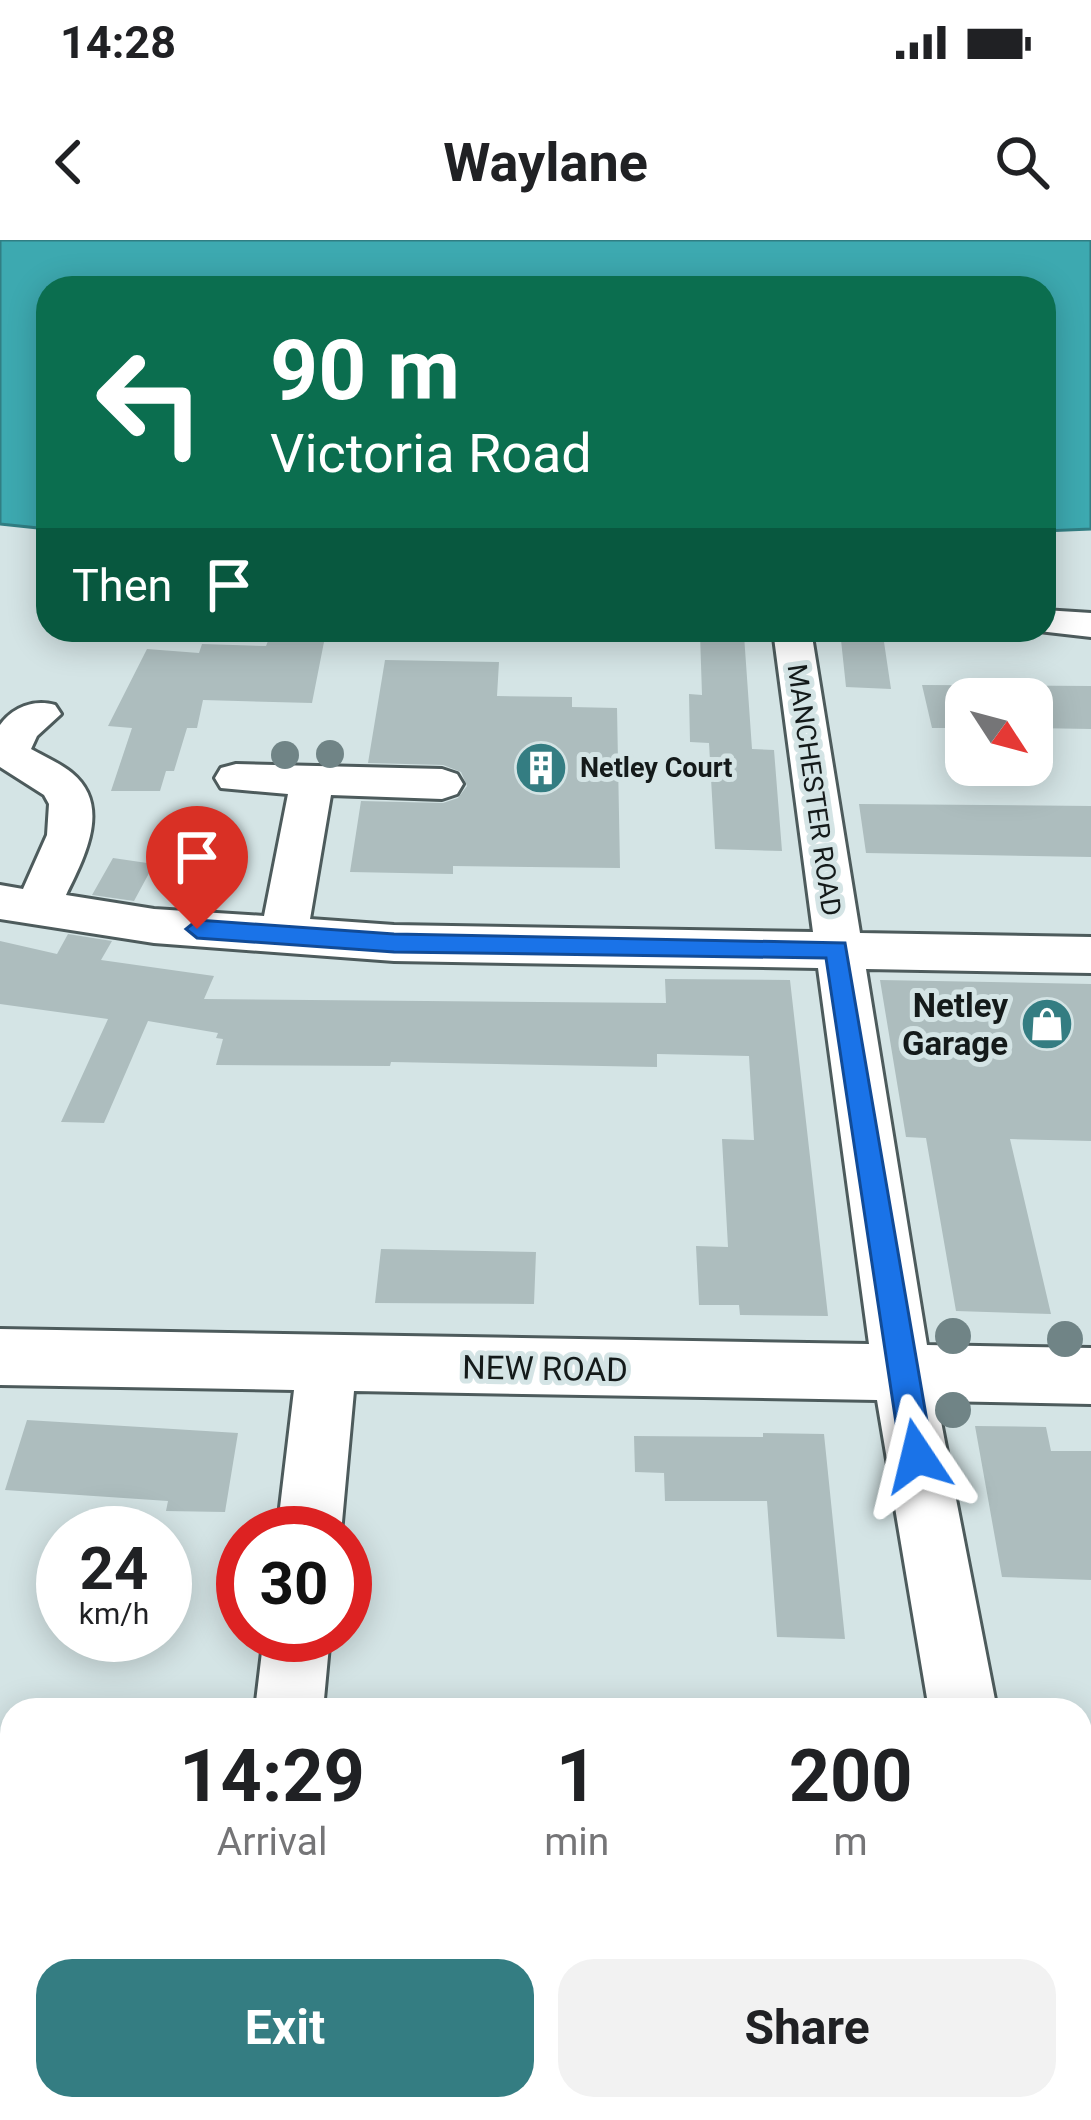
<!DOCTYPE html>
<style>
:root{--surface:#fff;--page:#f2f2f2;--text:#202124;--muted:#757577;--accent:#347d82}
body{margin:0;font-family:Roboto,sans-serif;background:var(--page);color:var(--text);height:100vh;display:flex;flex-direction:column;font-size:45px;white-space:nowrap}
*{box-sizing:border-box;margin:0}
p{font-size:39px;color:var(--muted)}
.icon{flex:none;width:66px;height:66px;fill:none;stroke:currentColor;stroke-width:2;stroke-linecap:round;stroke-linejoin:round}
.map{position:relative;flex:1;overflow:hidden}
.details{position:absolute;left:0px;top:1458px;width:1092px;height:423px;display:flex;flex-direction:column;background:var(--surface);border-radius:36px 36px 0 0;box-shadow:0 6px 30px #0003}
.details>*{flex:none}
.guide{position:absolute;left:36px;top:36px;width:1020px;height:366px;border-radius:36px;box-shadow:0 6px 30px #0003;background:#0b6e4f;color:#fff;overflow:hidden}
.needle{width:78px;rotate:126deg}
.tools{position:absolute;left:945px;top:438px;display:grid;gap:24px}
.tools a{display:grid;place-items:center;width:108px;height:108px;border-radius:24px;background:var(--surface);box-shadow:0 6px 30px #0003;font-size:60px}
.speed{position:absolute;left:36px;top:1266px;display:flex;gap:24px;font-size:60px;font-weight:700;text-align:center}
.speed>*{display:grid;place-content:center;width:156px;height:156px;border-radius:50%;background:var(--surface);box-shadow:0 6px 30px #0003;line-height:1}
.speed small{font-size:30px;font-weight:400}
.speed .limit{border:18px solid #d22;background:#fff;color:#111}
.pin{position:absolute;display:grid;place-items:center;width:102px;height:102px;color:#fff;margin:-123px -51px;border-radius:50% 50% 50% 0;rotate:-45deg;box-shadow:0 0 12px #0007}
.pin .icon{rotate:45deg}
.me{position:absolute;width:132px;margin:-66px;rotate:350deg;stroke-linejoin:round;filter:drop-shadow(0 0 9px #0008)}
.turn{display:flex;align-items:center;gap:42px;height:252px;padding:0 36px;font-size:54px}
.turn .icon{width:156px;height:156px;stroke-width:2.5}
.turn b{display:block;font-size:84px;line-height:102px}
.then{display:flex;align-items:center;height:114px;padding:0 36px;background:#0003;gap:24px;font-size:45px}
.eta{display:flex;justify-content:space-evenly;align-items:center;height:204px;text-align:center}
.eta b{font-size:72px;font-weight:700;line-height:84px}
.cta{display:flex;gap:24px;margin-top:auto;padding:24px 36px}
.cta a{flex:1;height:138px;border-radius:36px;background:var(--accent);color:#fff;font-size:48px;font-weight:700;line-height:138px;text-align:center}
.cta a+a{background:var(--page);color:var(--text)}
.status{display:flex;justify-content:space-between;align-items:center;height:84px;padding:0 60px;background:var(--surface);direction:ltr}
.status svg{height:33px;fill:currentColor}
header{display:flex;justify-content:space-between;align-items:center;height:156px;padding:0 36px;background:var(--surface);font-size:54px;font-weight:700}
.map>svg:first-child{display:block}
.water{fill:#3da9b0;stroke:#317e83;stroke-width:3}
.building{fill:#adbdbe}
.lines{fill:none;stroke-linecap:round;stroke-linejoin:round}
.minor-casing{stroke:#4d5b5c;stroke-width:6}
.minor{fill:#fff;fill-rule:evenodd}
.tree{fill:#708486}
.route{fill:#1a73e8;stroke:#114b97;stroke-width:3}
.labels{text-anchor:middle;stroke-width:10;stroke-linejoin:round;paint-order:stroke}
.far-poi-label{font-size:27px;font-weight:bold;fill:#141a1a;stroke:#d4e4e5;text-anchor:start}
.far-street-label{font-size:27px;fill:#141a1a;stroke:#d4e4e5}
.poi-label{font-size:33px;font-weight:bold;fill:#141a1a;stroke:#d4e4e5;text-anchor:end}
.street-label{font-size:33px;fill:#141a1a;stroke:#d4e4e5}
</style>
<div class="status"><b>14:28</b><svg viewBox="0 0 49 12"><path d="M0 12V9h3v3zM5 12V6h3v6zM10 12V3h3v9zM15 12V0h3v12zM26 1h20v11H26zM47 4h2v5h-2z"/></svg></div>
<header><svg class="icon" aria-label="back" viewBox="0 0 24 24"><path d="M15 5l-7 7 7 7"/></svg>Waylane<svg class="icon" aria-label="search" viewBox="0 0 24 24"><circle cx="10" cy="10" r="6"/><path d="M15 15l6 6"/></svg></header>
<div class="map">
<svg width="1091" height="1880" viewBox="0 0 1091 1880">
<rect width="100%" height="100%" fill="#d4e4e5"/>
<!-- water -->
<path class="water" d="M 0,0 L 1091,0 L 1091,289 L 1044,291 L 1044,48 L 48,48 L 48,289 L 0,284 Z"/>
<!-- building -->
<path class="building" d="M 700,394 L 744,395 L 752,509 L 774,510 L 782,611 L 715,609 L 709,503 L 690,502 L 689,454 L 702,455 Z
M 841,400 L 884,402 L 891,449 L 846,447 Z
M 268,401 L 324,402 L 312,463 L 203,460 L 197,488 L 187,488 L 174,531 L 166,531 L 160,551 L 111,551 L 132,488 L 108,486 L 147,409 L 199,413 L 202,404 L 266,406 Z
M 385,420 L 499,422 L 497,456 L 572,457 L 572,467 L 617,468 L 620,628 L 453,626 L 453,634 L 350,632 L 361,561 L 443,563 L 458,558 L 467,546 L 461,532 L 443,525 L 368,523 Z
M 922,445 L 1091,446 L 1091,489 L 1032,488 L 1032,459 L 966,459 L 966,488 L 932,488 Z
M 859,564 L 1091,566 L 1091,617 L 866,613 Z
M 113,618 L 154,624 L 134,661 L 92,655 Z
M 68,694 L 112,701 L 101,720 L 214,736 L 204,759 L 666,763 L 665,739 L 790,740 L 828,1076 L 740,1075 L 739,1065 L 699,1065 L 696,1006 L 728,1007 L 722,899 L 754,900 L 749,816 L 657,814 L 657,827 L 391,822 L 390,826 L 216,825 L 223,799 L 216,798 L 218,793 L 148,781 L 104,883 L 61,882 L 108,779 L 0,764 L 0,701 L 57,714 Z
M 880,740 L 1091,744 L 1091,901 L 1010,899 L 1051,1074 L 956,1071 L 926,898 L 906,897 Z
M 381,1009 L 536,1012 L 534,1064 L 375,1063 Z
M 27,1180 L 238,1193 L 225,1272 L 166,1271 L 168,1261 L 5,1250 Z
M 975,1186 L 1046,1187 L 1051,1211 L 1091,1211 L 1091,1340 L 1002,1337 Z
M 763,1193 L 824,1194 L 845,1399 L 777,1397 L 767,1261 L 665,1261 L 664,1233 L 635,1232 L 634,1196 L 763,1197 Z"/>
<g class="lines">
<!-- minor casing -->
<g class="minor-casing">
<path id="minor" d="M 1044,370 L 1091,373 L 1091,397 L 1030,390 L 1044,390 Z
M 773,390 L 811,390 L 860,693 L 1091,697 L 1091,733 L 866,729 L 927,1105 L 1091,1108 L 1091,1164 L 937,1161 L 997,1470 L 929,1470 L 877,1160 L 354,1151 L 341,1293 L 277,1293 L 294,1150 L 0,1145 L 0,1089 L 869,1104 L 818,728 L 394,721 L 154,703 L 0,679 L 0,645 L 23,649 L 47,595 L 49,564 L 44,555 L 0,527 L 0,485 C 13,467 34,459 55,465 L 61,474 L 37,496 L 31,509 C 45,517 60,523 72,533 C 112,566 84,618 66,655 L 154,669 L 264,676 L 288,554 L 221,548 L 215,538 L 221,528 L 236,524 L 442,529 L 457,534 L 463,544 L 457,554 L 442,559 L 331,555 L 310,679 L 394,685 L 813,692 Z
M 264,1395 L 330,1395 L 323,1470 L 255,1470 Z
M 1080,1780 L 1091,1783 L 1091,1861 L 1080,1858 Z
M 205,1869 L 285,1869 L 283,1880 L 203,1880 Z
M 946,1869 L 1026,1869 L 1027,1880 L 947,1880 Z"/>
</g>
<!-- minor -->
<use href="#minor" class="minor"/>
</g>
<!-- trees -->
<g class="tree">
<circle cx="330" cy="514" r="14"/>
<circle cx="285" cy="515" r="14"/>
<circle cx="953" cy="1096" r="18"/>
<circle cx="1065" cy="1099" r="18"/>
<circle cx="953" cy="1170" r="18"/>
</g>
<!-- route -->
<path class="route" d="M 197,680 L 394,694 L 845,703 L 933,1216 L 928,1227 L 917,1232 L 906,1227 L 901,1216 L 826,718 L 394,712 L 197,698 L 186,689 Z"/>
<!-- icons -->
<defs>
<g id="building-disc" transform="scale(2.7)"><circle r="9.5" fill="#347d82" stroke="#d4e4e5"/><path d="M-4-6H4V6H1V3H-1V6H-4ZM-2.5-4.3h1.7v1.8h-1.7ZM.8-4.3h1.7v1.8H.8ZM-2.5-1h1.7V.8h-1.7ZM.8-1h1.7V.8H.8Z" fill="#fff"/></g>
<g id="shop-disc" transform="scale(2.7)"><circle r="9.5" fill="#347d82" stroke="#d4e4e5"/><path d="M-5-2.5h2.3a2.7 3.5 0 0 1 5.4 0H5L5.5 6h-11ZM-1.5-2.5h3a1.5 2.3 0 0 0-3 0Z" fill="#fff"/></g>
</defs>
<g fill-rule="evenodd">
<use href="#building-disc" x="541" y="528"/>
<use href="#shop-disc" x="1047" y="784"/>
</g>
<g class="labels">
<!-- far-poi labels -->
<g class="far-poi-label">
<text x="580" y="537">Netley Court</text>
</g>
<!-- far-street labels -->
<g class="far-street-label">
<text transform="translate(814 550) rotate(82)" y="9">MANCHESTER ROAD</text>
</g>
<!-- poi labels -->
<g class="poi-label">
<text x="1008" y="777">Netley<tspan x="1008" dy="38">Garage</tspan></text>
</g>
<!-- street labels -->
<g class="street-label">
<text transform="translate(545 1128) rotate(1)" y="12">NEW ROAD</text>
</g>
</g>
</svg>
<div class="tools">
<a><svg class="needle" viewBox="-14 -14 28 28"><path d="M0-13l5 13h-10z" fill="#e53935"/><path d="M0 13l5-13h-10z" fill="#757577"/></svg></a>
</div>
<div class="speed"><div>24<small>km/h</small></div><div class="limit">30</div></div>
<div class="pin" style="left:197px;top:689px;background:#d93025"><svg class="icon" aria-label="arrive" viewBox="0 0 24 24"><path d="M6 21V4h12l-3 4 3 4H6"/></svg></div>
<svg class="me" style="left:917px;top:1216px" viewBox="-20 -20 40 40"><path d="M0-17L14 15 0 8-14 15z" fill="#1a73e8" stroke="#fff" stroke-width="4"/></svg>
<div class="guide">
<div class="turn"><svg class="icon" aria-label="left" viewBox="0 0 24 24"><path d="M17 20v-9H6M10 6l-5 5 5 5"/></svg><div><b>90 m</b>Victoria Road</div></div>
<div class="then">Then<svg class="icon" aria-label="arrive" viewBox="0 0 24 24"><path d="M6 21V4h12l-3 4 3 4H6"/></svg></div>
</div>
<section class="details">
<div class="eta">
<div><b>14:29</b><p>Arrival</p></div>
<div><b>1</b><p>min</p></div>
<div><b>200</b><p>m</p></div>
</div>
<div class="cta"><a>Exit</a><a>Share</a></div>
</section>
</div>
